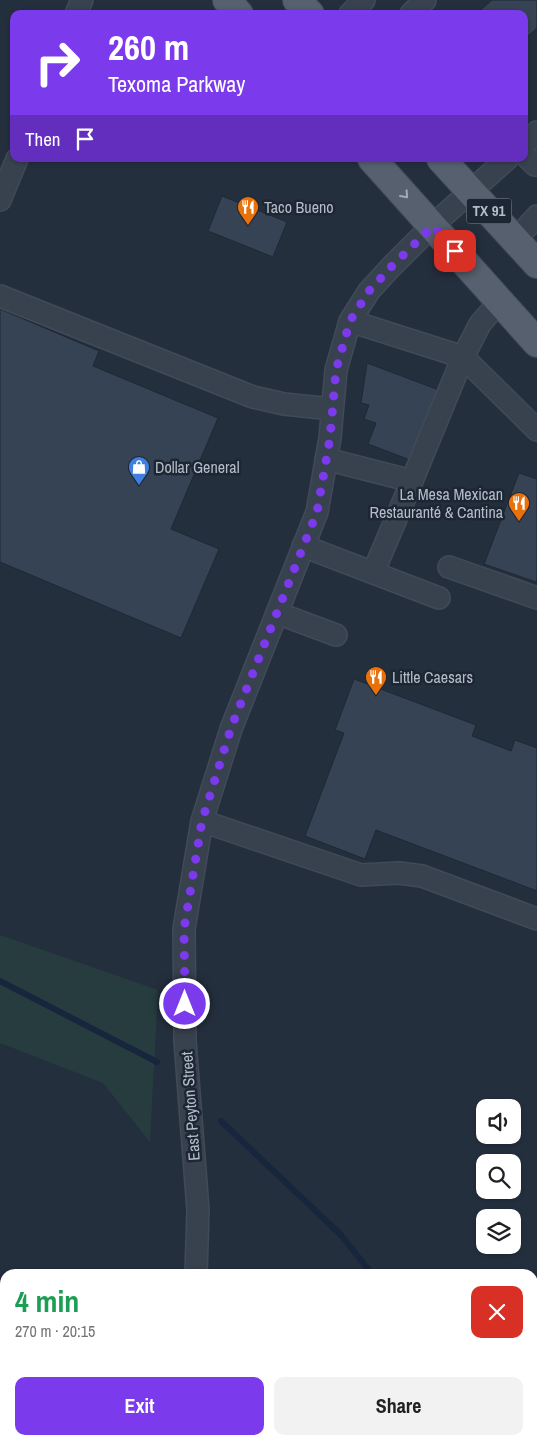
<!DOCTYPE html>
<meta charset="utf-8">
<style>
:root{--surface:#fff;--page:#f2f2f2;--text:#202124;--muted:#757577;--accent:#7c3aed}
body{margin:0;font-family:"Archivo Narrow",sans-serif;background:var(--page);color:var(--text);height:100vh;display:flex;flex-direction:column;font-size:19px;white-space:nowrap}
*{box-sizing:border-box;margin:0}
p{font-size:16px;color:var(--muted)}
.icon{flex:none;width:28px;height:28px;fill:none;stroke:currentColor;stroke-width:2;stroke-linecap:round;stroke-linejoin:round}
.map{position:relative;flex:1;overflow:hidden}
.drawer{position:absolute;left:0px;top:1269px;width:538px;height:176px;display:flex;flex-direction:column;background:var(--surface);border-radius:15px 15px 0 0;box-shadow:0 1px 4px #0004}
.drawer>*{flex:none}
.top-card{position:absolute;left:10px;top:10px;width:518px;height:152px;border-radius:10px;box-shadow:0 1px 4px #0004;background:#7c3aed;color:#fff;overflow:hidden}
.fabs{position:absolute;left:476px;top:1099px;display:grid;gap:10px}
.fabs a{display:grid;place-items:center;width:45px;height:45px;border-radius:10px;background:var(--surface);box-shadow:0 1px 4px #0004;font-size:25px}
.pin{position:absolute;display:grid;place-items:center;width:42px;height:42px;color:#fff;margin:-21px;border-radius:10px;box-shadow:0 2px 8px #0006}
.me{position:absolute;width:55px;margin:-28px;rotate:0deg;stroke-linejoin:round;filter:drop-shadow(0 0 4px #0008)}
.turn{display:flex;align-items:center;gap:18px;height:105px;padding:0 15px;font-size:22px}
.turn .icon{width:65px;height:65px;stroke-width:2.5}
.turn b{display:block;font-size:35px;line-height:42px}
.then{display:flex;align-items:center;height:48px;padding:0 15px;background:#0003;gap:10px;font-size:19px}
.round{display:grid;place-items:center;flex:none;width:52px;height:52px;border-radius:10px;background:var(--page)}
.summary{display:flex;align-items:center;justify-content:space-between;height:85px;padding:0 15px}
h1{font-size:30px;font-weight:700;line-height:38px;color:#1e9e55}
.action{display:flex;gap:10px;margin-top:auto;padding:10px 15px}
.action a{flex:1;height:58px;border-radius:10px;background:var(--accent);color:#fff;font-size:20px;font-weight:700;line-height:58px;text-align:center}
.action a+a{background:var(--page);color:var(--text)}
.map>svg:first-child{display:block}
.green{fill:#263c3f}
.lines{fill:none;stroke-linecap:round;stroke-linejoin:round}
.stream{stroke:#17263c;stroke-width:6}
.building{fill:#364354;stroke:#1f2835}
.minor-casing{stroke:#414a57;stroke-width:24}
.major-casing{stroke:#414a57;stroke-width:30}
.minor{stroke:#38414e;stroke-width:21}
.major{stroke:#56606e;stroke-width:28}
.oneway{stroke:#a1aab7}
.route{stroke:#7c3aed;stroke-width:9;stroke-dasharray:0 16.2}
.labels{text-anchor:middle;stroke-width:5;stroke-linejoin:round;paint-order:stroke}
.shield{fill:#1d2633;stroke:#878f9c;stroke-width:1}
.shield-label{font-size:15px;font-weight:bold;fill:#b4bcc9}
.poi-label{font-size:16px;fill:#b4bcc9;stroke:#1d2633;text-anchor:start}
.street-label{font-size:16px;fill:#b4bcc9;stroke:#1d2633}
</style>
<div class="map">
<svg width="537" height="1444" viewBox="0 0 537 1444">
<rect width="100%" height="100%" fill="#242f3e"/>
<!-- green -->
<path class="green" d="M 0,935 L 158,990 L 150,1142 L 103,1083 L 0,1043 Z"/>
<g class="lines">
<!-- stream -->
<path class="stream" d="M 0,981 L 157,1062
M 221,1121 L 341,1235 L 372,1274
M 495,1440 L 498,1444"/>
</g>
<!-- building -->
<path class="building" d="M 492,0 L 537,0 L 537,28 L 524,40 L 524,14 L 476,14 Z
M 222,196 L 287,222 L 273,257 L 208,231 Z
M 0,309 L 99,351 L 93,366 L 218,418 L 171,529 L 219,549 L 181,638 L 0,562 Z
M 367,363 L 439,390 L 413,461 L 368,444 L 376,423 L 364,419 L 369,405 L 361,403 Z
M 519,473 L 537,479 L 537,579 L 536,582 L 484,564 Z
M 354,679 L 476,725 L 472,736 L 511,751 L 515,740 L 537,748 L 537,891 L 376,830 L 365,859 L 305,836 L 344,733 L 335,730 Z"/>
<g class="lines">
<!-- minor casing -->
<g class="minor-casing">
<path id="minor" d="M 76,14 L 82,0
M 350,14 L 364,0
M 411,14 L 425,0
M 524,144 L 537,132
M 524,154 L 535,165 L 537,165
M 0,200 L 17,159
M 515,240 L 537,216
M 0,296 L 253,397 L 284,404 L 332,409
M 350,321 L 463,357 L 537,430
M 326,459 L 412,481
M 303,546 L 439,598
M 449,567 L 537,598
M 373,573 L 412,481 L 463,357 L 480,324 L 500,301
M 277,613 L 336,635
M 202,821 L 361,875 L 399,873 L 422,876 L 537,919
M 196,1274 L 198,1210 L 185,1041 L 184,929 L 202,821 L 231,729 L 317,512 L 330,438 L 336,370 L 350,321 L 369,291 L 392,266 L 433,225 L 507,159
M 190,1444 L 190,1440"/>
</g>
<!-- major casing -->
<g class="major-casing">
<path id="major" d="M 227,0 L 239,14
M 297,0 L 310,14
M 372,159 L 537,343
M 441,159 L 537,264"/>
</g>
<!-- minor -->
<use href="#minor" class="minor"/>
<!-- major -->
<use href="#major" class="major"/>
</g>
<!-- one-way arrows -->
<defs><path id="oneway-chevron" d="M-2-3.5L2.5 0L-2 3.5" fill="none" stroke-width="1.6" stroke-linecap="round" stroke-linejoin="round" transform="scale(1.25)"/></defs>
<use class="oneway" href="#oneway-chevron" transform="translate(405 195) rotate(48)"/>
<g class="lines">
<!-- route -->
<path class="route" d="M 185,1004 L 184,929 L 202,821 L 231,728 L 317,512 L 330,438 L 336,370 L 350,321 L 369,291 L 392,266 L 433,226 L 455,251"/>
</g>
<!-- icons -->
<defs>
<g id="restaurant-pin" transform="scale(1.125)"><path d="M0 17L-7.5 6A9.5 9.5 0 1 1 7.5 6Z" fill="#e8710a" stroke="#1d2633"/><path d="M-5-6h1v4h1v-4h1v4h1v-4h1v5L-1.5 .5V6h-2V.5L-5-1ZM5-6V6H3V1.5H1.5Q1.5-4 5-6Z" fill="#fff"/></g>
<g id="shop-pin" transform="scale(1.125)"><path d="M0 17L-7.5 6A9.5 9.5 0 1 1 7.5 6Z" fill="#3f7fe0" stroke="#1d2633"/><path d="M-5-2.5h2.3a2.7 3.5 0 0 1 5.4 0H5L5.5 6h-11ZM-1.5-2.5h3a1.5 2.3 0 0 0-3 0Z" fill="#fff"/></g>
</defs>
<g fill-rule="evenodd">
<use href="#restaurant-pin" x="248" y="207"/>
<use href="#shop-pin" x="139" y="467"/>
<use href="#restaurant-pin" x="519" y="503"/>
<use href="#restaurant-pin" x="376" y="677"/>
</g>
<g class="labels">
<!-- shield labels -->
<rect class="shield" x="466.5" y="198.5" width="45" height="25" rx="4"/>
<g class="shield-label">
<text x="489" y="216">TX 91</text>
</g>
<!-- poi labels -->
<g class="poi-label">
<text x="264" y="213">Taco Bueno</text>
<text x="155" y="473">Dollar General</text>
<text x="503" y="500" text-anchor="end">La Mesa Mexican<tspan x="503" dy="18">Restauranté &amp; Cantina</tspan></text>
<text x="392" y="683">Little Caesars</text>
</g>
<!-- street labels -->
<g class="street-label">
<text transform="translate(190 1106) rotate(-94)" y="6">East Peyton Street</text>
</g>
</g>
</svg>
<div class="fabs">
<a><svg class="icon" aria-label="sound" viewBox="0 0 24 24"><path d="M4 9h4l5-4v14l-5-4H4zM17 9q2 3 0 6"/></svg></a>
<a><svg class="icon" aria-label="search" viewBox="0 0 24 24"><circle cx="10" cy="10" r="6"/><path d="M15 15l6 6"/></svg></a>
<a><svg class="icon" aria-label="layers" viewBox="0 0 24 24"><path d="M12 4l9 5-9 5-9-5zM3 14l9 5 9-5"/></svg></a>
</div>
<div class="pin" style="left:455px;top:251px;background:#d93025"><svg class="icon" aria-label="arrive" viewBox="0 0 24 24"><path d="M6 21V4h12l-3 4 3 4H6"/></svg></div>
<svg class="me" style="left:185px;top:1004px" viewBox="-20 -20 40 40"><circle r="17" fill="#7c3aed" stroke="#fff" stroke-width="3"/><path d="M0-11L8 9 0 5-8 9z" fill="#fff"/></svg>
<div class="top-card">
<div class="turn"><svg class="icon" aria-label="right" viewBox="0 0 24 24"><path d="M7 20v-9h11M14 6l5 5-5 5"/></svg><div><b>260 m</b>Texoma Parkway</div></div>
<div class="then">Then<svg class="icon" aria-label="arrive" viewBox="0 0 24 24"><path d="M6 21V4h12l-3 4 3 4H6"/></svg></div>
</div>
<section class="drawer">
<div class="summary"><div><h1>4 min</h1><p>270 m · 20:15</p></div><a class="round" style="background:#d93025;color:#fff"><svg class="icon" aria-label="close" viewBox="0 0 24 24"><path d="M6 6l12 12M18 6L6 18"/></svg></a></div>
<div class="action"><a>Exit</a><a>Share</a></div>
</section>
</div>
